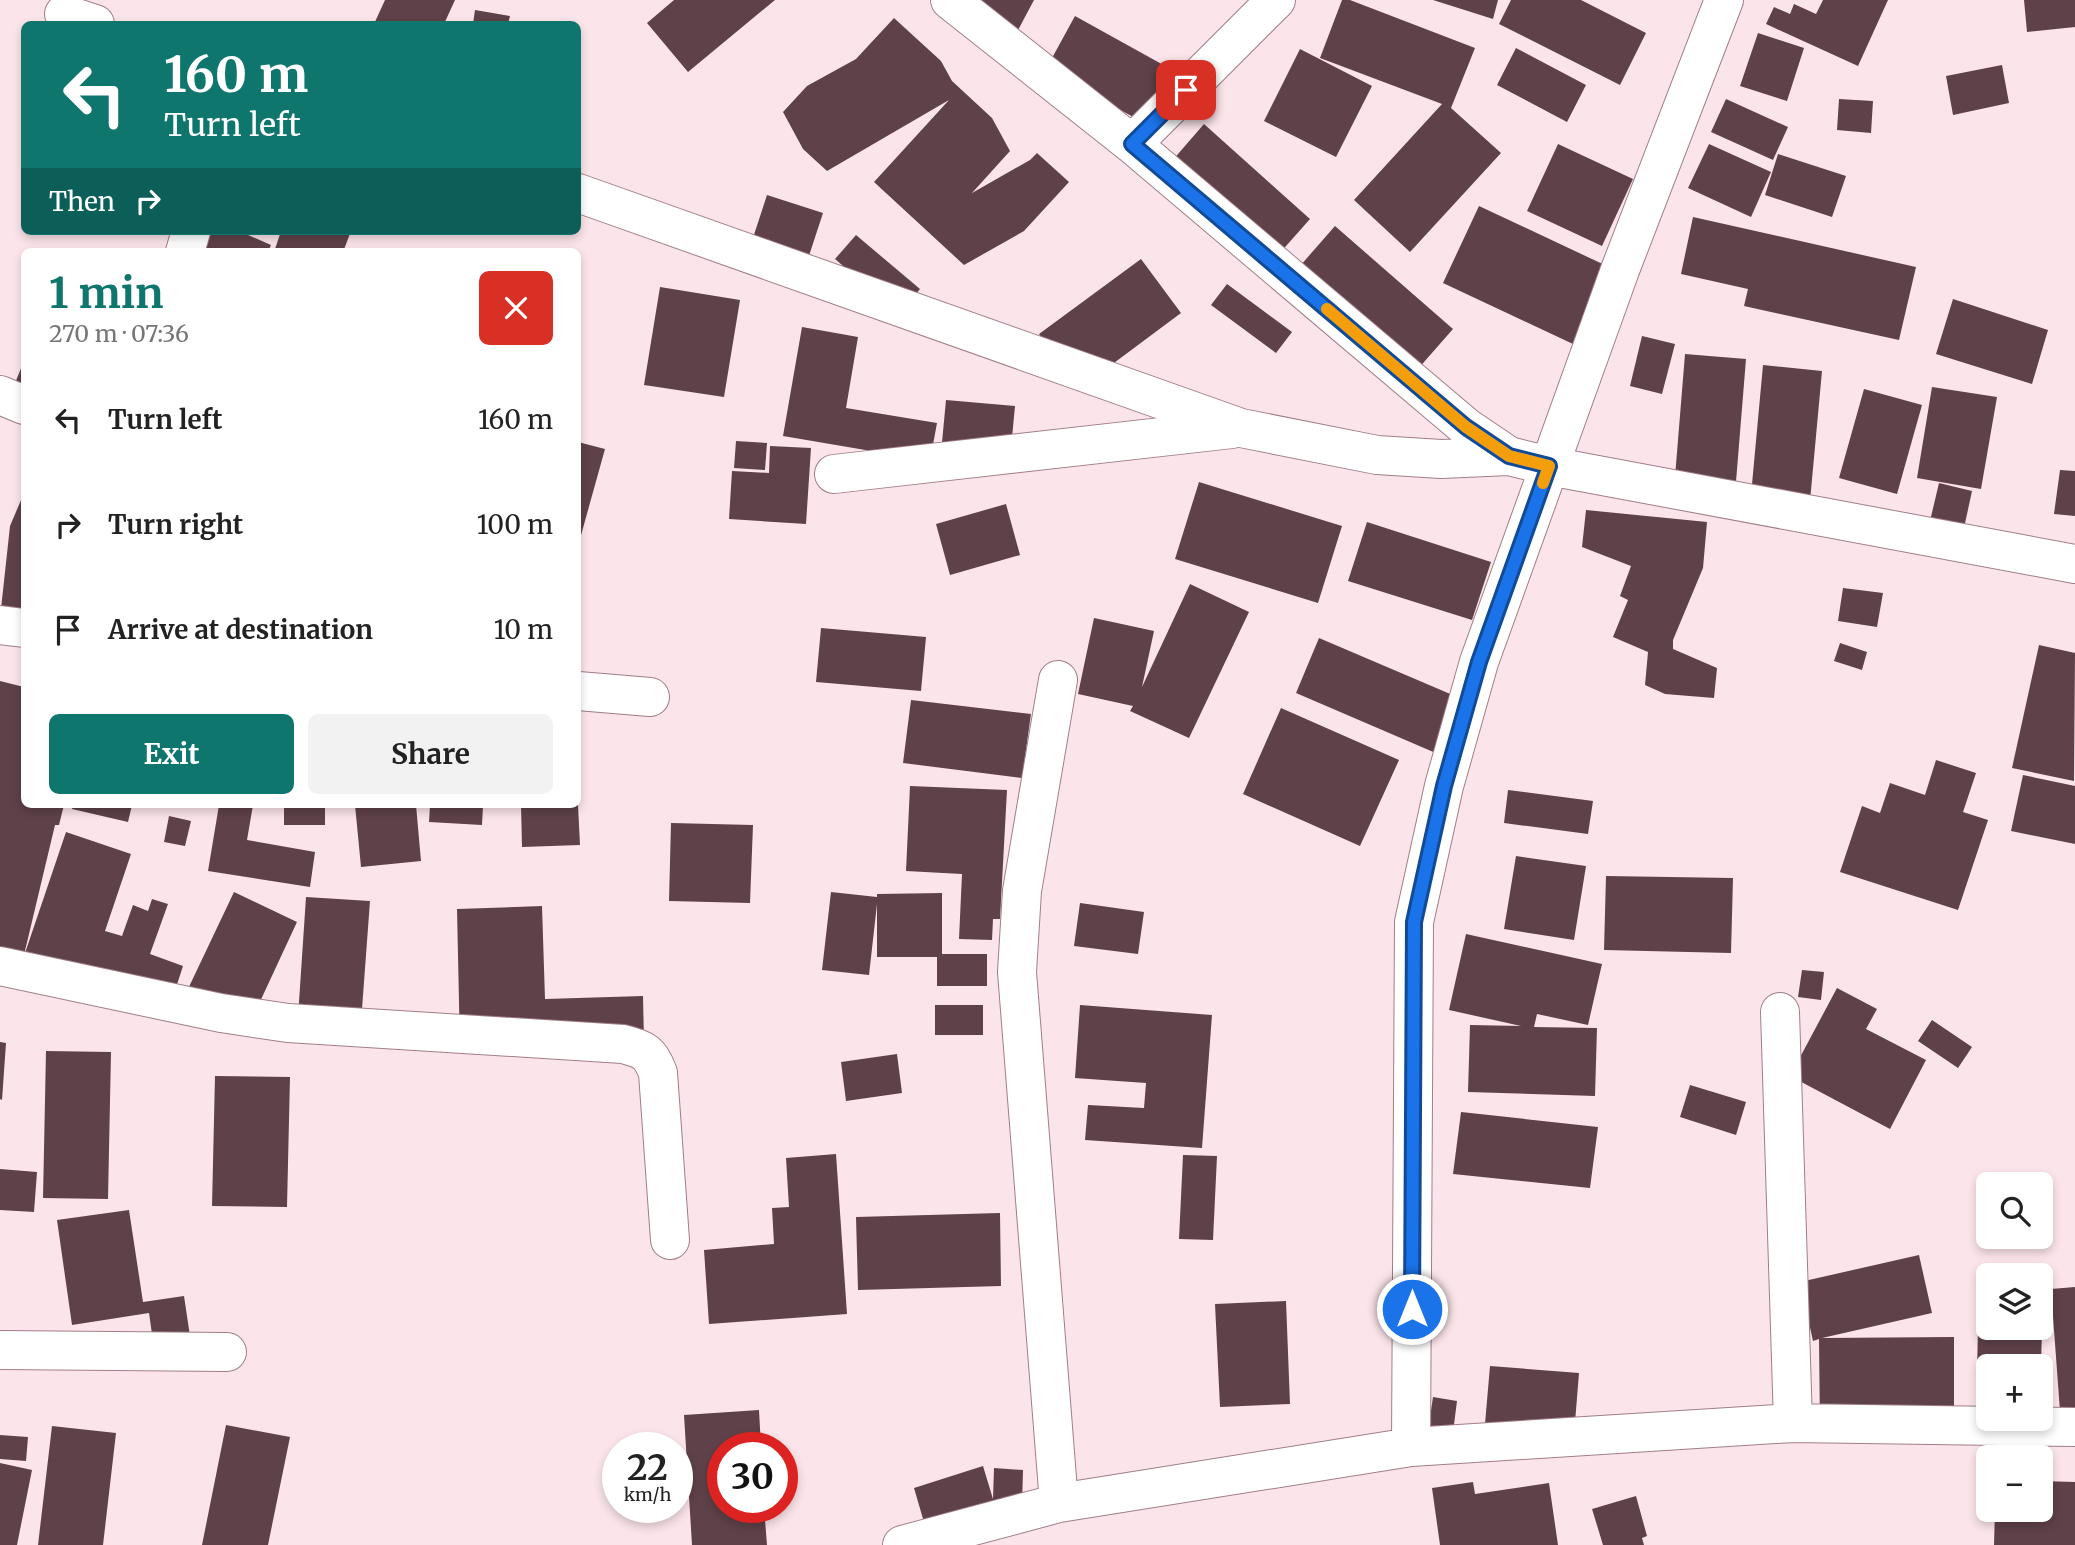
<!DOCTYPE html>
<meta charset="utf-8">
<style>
:root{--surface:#fff;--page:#f2f2f2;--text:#222;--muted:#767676;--accent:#0f766e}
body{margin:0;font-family:Merriweather,serif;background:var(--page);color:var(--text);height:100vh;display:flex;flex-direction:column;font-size:26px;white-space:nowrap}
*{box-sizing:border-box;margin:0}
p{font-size:23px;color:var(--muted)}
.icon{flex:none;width:38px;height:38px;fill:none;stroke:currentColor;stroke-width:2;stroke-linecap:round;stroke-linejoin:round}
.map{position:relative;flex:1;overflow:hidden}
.panel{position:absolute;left:21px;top:248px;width:560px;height:560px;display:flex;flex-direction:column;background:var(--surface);border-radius:10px;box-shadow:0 4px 10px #0003}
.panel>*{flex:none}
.hud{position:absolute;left:21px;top:21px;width:560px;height:214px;border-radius:10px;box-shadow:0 4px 10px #0003;background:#0f766e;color:#fff;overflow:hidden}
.buttons{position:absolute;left:1976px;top:1172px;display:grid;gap:14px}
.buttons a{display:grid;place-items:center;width:77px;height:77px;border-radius:10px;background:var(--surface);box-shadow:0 4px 10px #0003;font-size:35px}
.speed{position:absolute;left:602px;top:1432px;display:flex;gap:14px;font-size:35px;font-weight:700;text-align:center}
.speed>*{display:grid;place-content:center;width:91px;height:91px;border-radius:50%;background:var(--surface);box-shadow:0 4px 10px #0003;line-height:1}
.speed small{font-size:18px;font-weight:400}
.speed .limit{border:10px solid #d22;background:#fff;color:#111}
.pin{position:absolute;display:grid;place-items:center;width:60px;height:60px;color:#fff;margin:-30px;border-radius:14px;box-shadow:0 4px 10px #0006}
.me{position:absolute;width:77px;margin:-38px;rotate:0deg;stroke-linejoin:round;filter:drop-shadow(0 0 5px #0008)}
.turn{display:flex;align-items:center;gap:24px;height:147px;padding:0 28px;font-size:32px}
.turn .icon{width:91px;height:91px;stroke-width:2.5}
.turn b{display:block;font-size:49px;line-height:60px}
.then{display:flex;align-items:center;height:66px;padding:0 28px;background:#0003;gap:14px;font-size:26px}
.round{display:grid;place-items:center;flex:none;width:74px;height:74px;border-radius:10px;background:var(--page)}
.head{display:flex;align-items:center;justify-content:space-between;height:119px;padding:0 28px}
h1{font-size:42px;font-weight:700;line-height:52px;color:var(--accent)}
.button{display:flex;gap:14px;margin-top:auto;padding:14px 28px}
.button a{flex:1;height:80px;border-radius:10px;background:var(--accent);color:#fff;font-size:28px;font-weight:700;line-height:80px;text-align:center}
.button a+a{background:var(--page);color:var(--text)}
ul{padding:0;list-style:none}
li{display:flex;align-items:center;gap:21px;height:105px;padding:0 28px}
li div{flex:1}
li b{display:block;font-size:26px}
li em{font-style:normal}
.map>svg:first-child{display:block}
.building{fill:#5f4149}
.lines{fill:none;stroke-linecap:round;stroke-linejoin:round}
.street-casing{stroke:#a07e87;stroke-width:40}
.street{stroke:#fff;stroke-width:38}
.route-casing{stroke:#114b97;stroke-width:18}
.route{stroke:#1a73e8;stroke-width:12}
.slow{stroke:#f59e0b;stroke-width:12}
</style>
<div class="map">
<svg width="2075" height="1545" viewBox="0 0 2075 1545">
<rect width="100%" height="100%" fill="#fce5ea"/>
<!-- building -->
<path class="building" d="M 385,0 L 455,0 L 444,24 L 374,24 Z
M 674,0 L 775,0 L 688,72 L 647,23 Z
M 957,0 L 1034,0 L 1017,32 Z
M 1342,0 L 1350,0 L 1475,48 L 1451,108 L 1501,153 L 1410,252 L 1354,200 L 1442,104 L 1320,58 Z
M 1433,0 L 1498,0 L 1493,19 Z
M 1511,0 L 1581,0 L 1646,33 L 1620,85 L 1499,24 Z
M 1823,0 L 1888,0 L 1858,66 L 1766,24 L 1774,7 L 1790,14 L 1794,4 L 1816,14 Z
M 2024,0 L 2075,0 L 2075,27 L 2027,32 Z
M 475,10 L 510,16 L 508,24 L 473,24 Z
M 1075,16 L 1176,72 L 1146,124 L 1046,69 Z
M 894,18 L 941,61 L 952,81 L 992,118 L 1010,151 L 972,193 L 1030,160 L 1037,153 L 1069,182 L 1024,231 L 964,265 L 874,182 L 949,100 L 827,171 L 803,149 L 783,112 L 807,86 L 856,59 Z
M 1758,33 L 1804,48 L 1787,101 L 1740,86 Z
M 1516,48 L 1586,85 L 1567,122 L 1497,85 Z
M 1300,49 L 1372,86 L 1336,157 L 1264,121 Z
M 2002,65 L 2009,103 L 1953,115 L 1946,76 Z
M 1726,99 L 1788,127 L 1773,160 L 1711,132 Z
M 1839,99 L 1873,101 L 1871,133 L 1837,130 Z
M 1204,124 L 1310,219 L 1271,263 L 1165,169 Z
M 1558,144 L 1633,179 L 1602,246 L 1527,211 Z
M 1709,144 L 1771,172 L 1751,217 L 1688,188 Z
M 1778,154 L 1846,176 L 1832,217 L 1765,195 Z
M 767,195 L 823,213 L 804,271 L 748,253 Z
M 1479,206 L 1609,267 L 1573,344 L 1443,283 Z
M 1693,217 L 1916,267 L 1899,340 L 1744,306 L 1748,289 L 1681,274 Z
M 1335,226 L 1453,329 L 1410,378 L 1293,274 Z
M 205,231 L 239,231 L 271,245 L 268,252 L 196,252 Z
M 281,231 L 351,231 L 343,252 L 274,252 Z
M 856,235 L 920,289 L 899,314 L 835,259 Z
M 1141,259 L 1181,313 L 1079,389 L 1039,334 Z
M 1227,284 L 1292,332 L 1276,353 L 1211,305 Z
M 660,287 L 740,300 L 724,397 L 644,385 Z
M 1953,299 L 2048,330 L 2032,384 L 1936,354 Z
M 802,327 L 858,337 L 846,408 L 937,423 L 930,461 L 783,436 Z
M 1642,336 L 1675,344 L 1662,394 L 1630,386 Z
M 1685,354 L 1746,359 L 1735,494 L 1674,489 Z
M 24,361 L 24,405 L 9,398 Z
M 1763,365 L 1822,371 L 1809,512 L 1750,506 Z
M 1932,387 L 1997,397 L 1981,489 L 1917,478 Z
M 1864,389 L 1922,405 L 1897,494 L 1839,478 Z
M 946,400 L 1015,406 L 1010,459 L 941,453 Z
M 736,441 L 767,443 L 765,470 L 734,468 Z
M 578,442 L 605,449 L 578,546 Z
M 770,446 L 811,448 L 806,524 L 729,519 L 732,471 L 769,473 Z
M 2060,470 L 2075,471 L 2075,516 L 2054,514 Z
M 1199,482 L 1342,526 L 1318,603 L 1175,559 Z
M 1939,483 L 1972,491 L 1964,528 L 1930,521 Z
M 24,493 L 24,628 L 0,618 L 10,526 Z
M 1006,504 L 1020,555 L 950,575 L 936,524 Z
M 1586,510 L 1707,522 L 1703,568 L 1673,640 L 1673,649 L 1717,668 L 1714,698 L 1665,694 L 1645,685 L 1648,652 L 1613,637 L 1628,600 L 1620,596 L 1631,566 L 1582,547 Z
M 1367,522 L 1491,562 L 1472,620 L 1348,581 Z
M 1190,584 L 1249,612 L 1189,738 L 1130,711 L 1133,706 L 1078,694 L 1094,618 L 1154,631 L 1142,687 Z
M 1843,588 L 1883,593 L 1877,627 L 1838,621 Z
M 821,628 L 926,637 L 921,691 L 816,682 Z
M 1319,638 L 1462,699 L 1438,754 L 1296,693 Z
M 1840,643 L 1867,652 L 1862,670 L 1834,661 Z
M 2039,645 L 2075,653 L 2074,781 L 2012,768 Z
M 0,681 L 24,687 L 24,805 L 64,805 L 59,825 L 55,825 L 19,976 L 0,971 Z
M 911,700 L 1031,714 L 1022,778 L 903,763 Z
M 1281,708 L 1399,760 L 1360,846 L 1243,794 Z
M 1936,760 L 1976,773 L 1963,812 L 1988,820 L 1958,910 L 1840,872 L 1862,806 L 1880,813 L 1890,783 L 1925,795 Z
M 2023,775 L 2075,786 L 2075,844 L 2011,831 Z
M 910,786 L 1007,790 L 1000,919 L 993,919 L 992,940 L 959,939 L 962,874 L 906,871 Z
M 1508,790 L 1593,801 L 1588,834 L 1504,823 Z
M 73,805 L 132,805 L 128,822 L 72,809 Z
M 219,805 L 253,805 L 247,840 L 315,852 L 310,887 L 208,871 Z
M 284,805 L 325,805 L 325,825 L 284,825 Z
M 355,805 L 416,805 L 421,861 L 361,867 Z
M 430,805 L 483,806 L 482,825 L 429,822 Z
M 521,805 L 578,805 L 580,845 L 522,847 Z
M 169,816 L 191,821 L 185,846 L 164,842 Z
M 671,823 L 753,825 L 750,903 L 669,901 Z
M 66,832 L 131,854 L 105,931 L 122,936 L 133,905 L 148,911 L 152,899 L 168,904 L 150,954 L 183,966 L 168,1012 L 22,962 Z
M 1516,856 L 1586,866 L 1574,940 L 1504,929 Z
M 1606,876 L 1733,878 L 1731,953 L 1604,950 Z
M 234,892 L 297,922 L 251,1021 L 187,991 Z
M 831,892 L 877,897 L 877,894 L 942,893 L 942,954 L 987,954 L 987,986 L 937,986 L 937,957 L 877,957 L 877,904 L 869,975 L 822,970 Z
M 306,897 L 370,901 L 360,1036 L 297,1032 Z
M 1080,903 L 1144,912 L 1138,954 L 1074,946 Z
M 542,906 L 545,999 L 643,996 L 644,1042 L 460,1048 L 457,909 Z
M 1466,934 L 1602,964 L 1588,1025 L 1537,1014 L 1534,1027 L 1597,1028 L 1595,1096 L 1468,1092 L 1470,1025 L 1521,1026 L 1449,1010 Z
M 1802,970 L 1824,972 L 1821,1000 L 1798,997 Z
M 1837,988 L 1877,1009 L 1866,1029 L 1926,1060 L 1890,1129 L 1790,1076 Z
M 935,1005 L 983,1005 L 983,1035 L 935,1035 Z
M 1080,1005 L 1212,1015 L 1202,1148 L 1085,1140 L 1088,1105 L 1144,1108 L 1146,1083 L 1075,1078 Z
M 1932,1020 L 1972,1047 L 1958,1068 L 1918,1041 Z
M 0,1042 L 6,1043 L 2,1100 L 0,1099 Z
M 46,1051 L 111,1052 L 108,1199 L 43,1198 Z
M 897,1054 L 902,1093 L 846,1101 L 841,1062 Z
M 215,1076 L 290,1077 L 287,1207 L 212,1206 Z
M 1690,1085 L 1746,1102 L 1736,1135 L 1680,1117 Z
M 1461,1112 L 1598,1127 L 1590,1188 L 1453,1174 Z
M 836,1154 L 847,1314 L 709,1324 L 704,1250 L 774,1244 L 772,1208 L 789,1207 L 786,1158 Z
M 1183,1155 L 1217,1156 L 1213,1240 L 1179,1239 Z
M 0,1169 L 37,1172 L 34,1212 L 0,1210 Z
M 129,1210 L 143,1302 L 184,1296 L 190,1336 L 153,1341 L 149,1313 L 72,1325 L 57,1220 Z
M 1000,1213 L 1001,1286 L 858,1290 L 856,1217 Z
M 1919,1255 L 1932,1313 L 1822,1338 L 1954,1337 L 1954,1429 L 1820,1430 L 1819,1339 L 1813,1341 L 1800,1282 Z
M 1979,1281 L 1988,1281 L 1988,1328 L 2042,1328 L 2041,1367 L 1988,1367 L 1988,1418 L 1976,1417 Z
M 2075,1287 L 2075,1424 L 2061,1425 L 2051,1289 Z
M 1286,1301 L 1290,1404 L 1220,1407 L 1215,1304 Z
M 1490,1366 L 1579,1373 L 1573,1447 L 1485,1424 Z
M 1433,1397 L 1457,1401 L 1451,1448 L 1426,1444 Z
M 759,1410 L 761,1447 L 723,1447 L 723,1507 L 764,1507 L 767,1545 L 692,1545 L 684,1415 Z
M 226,1425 L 290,1437 L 268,1545 L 202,1545 Z
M 52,1426 L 116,1433 L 103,1545 L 38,1545 Z
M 0,1435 L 28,1437 L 26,1461 L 0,1459 Z
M 0,1463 L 32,1470 L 17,1545 L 0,1545 Z
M 983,1466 L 993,1499 L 994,1468 L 1023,1470 L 1022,1506 L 926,1529 L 914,1488 Z
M 2040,1481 L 2075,1482 L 2075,1545 L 1994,1545 L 1995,1510 L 2040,1510 Z
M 1473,1482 L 1475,1494 L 1549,1483 L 1558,1545 L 1440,1545 L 1432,1488 Z
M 1636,1496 L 1647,1536 L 1642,1538 L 1644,1545 L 1603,1545 L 1592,1509 Z"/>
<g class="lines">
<!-- street casing -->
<g class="street-casing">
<path id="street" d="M 950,0 L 1132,144 L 1466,427 L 1509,456 L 1549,466 L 2075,564
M 64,14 L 95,24
M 1132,144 L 1276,0
M 578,193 L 1241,428 L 1377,455 L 1441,459 L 1509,456
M 185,252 L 191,231
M 0,395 L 24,405
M 834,474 L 1232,429
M 0,625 L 24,628
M 1058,680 L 1022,891 L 1017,972 L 1059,1503
M 578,691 L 650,697
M 0,966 L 221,1013 L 288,1023 L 623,1044 C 645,1050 650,1052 658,1073 L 670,1240
M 1780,1012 L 1793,1423
M 0,1350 L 227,1352
M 1411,1447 L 1414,922 L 1444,786 L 1479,662 L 1620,270 L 1724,0
M 902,1545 L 1059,1503 L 1411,1447 L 1793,1423 L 2075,1427"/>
</g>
<!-- street -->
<use href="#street" class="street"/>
</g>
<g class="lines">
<!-- route casing -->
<g class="route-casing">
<path id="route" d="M 1186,90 L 1132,144 L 1466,427 L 1509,456 L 1549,466 L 1479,662 L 1444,786 L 1414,922 L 1412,1309"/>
</g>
<!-- route -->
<use href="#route" class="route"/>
<!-- slow -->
<path class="slow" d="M 1327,309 L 1466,427 L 1509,456 L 1549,466 L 1543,483"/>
</g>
</svg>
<div class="buttons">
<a><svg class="icon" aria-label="search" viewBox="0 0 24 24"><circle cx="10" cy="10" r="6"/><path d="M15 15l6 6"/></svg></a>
<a><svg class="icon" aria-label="layers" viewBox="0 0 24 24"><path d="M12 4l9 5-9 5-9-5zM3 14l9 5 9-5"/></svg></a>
<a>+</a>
<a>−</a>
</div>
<div class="speed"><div>22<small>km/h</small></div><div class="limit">30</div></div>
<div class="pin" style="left:1186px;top:90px;background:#d93025"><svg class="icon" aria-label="arrive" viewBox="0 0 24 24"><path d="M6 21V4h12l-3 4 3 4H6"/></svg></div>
<svg class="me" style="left:1412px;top:1309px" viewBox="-20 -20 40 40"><circle r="17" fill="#1a73e8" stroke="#fff" stroke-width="3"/><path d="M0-11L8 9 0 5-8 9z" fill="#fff"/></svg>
<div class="hud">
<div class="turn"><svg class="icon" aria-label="left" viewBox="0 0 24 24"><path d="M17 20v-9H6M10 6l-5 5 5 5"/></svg><div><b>160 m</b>Turn left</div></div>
<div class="then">Then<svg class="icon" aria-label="right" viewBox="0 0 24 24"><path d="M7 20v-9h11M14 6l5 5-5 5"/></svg></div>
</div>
<section class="panel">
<div class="head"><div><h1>1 min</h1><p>270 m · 07:36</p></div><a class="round" style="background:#d93025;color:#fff"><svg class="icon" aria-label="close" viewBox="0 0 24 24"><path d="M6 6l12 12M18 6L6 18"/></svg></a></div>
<ul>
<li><svg class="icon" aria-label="left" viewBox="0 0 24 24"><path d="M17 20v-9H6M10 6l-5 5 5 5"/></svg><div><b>Turn left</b></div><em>160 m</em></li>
<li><svg class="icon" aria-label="right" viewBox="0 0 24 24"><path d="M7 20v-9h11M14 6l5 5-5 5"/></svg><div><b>Turn right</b></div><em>100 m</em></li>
<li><svg class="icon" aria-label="arrive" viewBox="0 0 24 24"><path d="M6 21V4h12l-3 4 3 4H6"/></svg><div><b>Arrive at destination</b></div><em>10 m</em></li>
</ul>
<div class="button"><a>Exit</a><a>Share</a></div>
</section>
</div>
